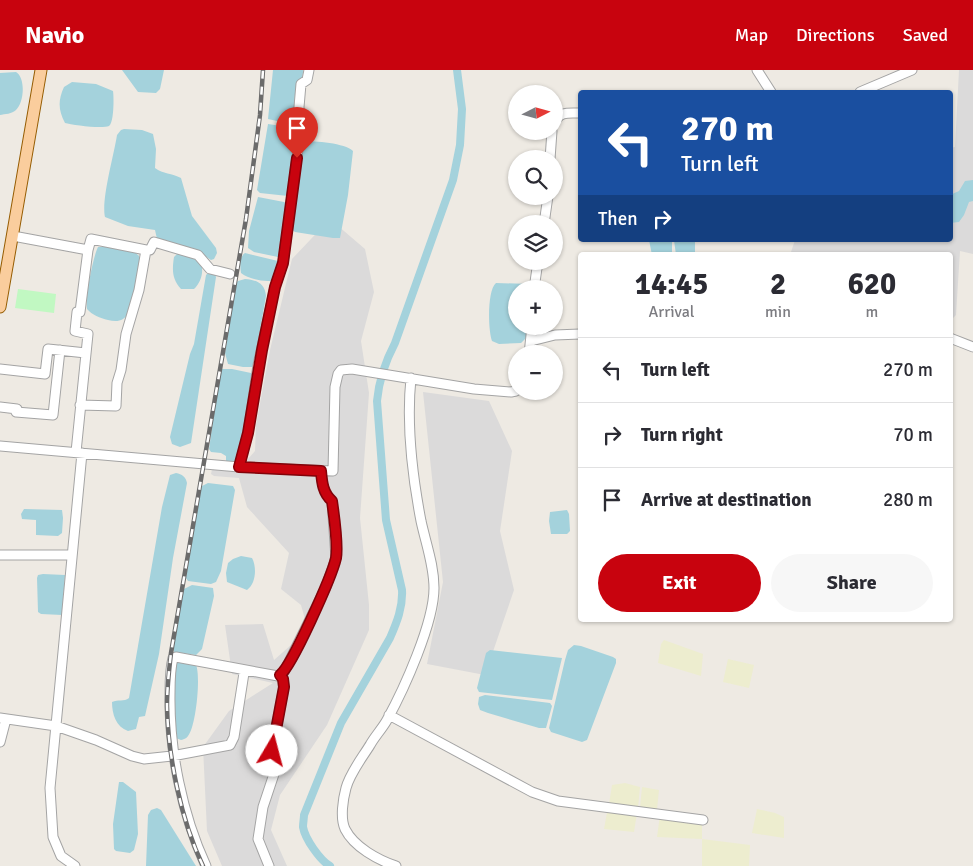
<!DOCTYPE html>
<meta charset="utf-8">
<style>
:root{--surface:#fff;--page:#f7f7f7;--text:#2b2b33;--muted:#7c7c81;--line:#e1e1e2;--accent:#c8030e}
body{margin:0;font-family:Signika,sans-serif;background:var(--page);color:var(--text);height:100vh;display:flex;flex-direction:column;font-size:19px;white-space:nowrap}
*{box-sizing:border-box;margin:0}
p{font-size:16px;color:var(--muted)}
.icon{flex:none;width:28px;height:28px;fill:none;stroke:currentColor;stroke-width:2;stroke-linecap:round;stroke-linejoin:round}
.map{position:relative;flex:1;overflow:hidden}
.side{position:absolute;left:578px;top:182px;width:375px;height:370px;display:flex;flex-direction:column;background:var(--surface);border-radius:5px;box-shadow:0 1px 4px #0004}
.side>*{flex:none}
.guide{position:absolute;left:578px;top:20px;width:375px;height:152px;border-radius:5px;box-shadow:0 1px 4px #0004;background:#1a4fa0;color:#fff;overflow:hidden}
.needle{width:32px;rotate:84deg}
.buttons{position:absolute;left:508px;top:15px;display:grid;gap:10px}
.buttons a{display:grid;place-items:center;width:55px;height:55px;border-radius:50%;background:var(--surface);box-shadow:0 1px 4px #0004;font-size:25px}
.pin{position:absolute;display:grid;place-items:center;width:42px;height:42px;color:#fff;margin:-51px -21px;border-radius:50% 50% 50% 0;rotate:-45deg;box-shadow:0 0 5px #0007}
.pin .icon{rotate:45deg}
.me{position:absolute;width:55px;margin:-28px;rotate:8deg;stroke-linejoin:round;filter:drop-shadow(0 0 4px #0008)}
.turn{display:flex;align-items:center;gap:18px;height:105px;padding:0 20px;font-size:22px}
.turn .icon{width:65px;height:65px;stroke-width:2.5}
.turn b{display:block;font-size:35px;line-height:42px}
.then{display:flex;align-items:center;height:48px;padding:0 20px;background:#0003;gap:10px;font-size:19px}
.eta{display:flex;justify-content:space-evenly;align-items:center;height:85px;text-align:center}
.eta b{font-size:30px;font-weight:700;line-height:35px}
.action{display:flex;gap:10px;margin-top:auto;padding:10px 20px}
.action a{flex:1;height:58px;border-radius:30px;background:var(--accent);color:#fff;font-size:20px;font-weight:700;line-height:58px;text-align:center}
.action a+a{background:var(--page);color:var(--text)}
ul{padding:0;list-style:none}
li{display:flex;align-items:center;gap:15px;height:65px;padding:0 20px;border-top:1px solid var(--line)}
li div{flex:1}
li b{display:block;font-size:19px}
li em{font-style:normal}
header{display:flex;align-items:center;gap:30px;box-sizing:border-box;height:70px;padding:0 25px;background:var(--accent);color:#fff}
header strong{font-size:24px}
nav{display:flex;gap:28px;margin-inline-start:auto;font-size:18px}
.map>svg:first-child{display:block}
.residential{fill:#dbdada}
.farmland{fill:#ededcf}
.park{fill:#c1f8c2}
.water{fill:#a4d2dc}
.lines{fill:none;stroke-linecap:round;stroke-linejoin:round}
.canal{stroke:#a4d2dc;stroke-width:8}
.minor-casing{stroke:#a4a4a4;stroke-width:11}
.major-casing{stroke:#955c02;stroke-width:13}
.minor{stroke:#fff;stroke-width:9}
.major{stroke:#facd9d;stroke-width:11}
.rail-casing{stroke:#6b6b6b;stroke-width:4.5}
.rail{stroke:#fff;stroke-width:2.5;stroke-dasharray:8;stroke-linecap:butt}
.route-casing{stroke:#820209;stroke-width:12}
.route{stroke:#c8030e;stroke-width:9}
</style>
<header>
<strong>Navio</strong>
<nav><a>Map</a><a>Directions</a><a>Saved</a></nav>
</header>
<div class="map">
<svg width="973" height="796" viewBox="0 0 973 796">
<rect width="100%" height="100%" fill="#eeeae3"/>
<!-- residential -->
<path class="residential" d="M 959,0 L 973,0 L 973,184 L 960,181 L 956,245 L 950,251 L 950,185 L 790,185 L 795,170 L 950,170 L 950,78 L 955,77 Z
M 330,149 L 365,179 L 374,222 L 361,271 L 369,323 L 360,448 L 369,535 L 369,560 L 327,655 L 280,725 L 271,760 L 287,796 L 222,796 L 207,761 L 203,677 L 229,641 L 273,613 L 232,604 L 225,555 L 263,554 L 274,590 L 308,560 L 301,535 L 281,519 L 289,483 L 247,437 L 239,408 L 214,406 L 211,404 L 213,395 L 242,396 L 255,381 L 256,355 L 270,280 L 292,189 Z
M 423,322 L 489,331 L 512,381 L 500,461 L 514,520 L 485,605 L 427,594 L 443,512 Z"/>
<!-- farmland -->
<path class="farmland" d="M 664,570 L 703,584 L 701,606 L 658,593 L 661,574 Z
M 728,589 L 754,595 L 749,618 L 723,612 Z
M 625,713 L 640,717 L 638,738 L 609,734 L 612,715 Z
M 642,717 L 659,720 L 657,739 L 640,738 Z
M 608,737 L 637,743 L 634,762 L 604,759 Z
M 757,739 L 775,743 L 784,747 L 784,768 L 752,763 Z
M 660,745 L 702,751 L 702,769 L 750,775 L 749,796 L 702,796 L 702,769 L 657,767 Z"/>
<!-- park -->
<path class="park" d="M 18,219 L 56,224 L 54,243 L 15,238 Z"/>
<!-- water -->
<path class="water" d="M 122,0 L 164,0 L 160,19 L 156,23 L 138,22 Z
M 273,0 L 303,0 C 303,13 297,9 296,18 C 293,30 297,41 291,51 L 286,53 L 268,49 Z
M 16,2 C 26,8 24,33 16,40 C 12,44 5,44 0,45 L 0,3 Z
M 72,12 L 96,14 L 113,21 C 114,27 114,53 109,56 C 102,59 72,55 65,53 C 58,40 58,30 64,17 Z
M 268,54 L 288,57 L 291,65 L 295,70 L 288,126 L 260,123 L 257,120 Z
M 124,59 L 142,60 L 153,64 L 156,79 L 155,98 C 163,104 172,103 181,108 L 192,146 L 216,178 L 217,183 L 214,189 L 211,190 L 202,184 L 157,169 L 155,160 L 128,156 L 105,147 C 101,130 114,85 117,65 L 121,60 Z
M 303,71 C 315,71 345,73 353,81 L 348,125 L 340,168 L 333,168 L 295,162 L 291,159 Z
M 973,110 L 973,131 L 969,132 L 964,145 L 959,152 L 950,153 L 950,125 L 959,121 L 965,111 Z
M 258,127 L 284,132 L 288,134 L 282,180 L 278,187 L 254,182 L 248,178 L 249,161 Z
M 649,170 L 672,170 L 672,185 L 652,185 Z
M 674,170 L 695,170 L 695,185 L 676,185 Z
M 98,177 C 109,177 131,176 139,186 C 140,198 135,243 123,249 C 118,252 113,251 108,250 C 100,248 92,245 87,239 C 85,227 93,187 98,177 Z
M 178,183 L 199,189 C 205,199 202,211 194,219 L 181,219 C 172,209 172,200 174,187 Z
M 245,183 L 278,191 L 279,195 L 275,210 C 266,213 248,209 241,203 C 240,196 239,187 245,183 Z
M 209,202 L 214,203 L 216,207 L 191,373 L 180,377 L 172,374 L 170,367 L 190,284 L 194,274 L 206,205 Z
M 245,209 C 256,210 265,213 266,226 L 255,289 L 252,297 L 243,297 L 228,294 L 225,283 L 236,214 L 238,211 Z
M 496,213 L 530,214 L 531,219 L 516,219 L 516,256 L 528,256 L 526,268 L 521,273 L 499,274 L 492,271 C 488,261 487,220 496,213 Z
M 222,299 L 232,299 L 251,303 L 253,306 L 249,338 L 238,392 L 226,392 L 226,386 L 221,383 L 211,382 L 209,379 L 219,308 Z
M 176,403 C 182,404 186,407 187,413 L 173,488 L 159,584 L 145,646 L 139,647 L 136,659 L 128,661 C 116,657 112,644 112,632 C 118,629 124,632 129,628 L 162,437 L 170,405 Z
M 208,413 L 233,416 L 235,420 L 221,501 L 216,512 L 211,514 L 188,511 L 186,508 L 200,422 L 202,416 Z
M 24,439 L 62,440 L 63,448 L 62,463 L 58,466 L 36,465 L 36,450 L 22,449 L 21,444 Z
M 567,440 L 569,444 L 570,461 L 567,464 L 551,464 L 549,451 L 550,442 Z
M 241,486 L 252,488 C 257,497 256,514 247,520 L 227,512 L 226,503 L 228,493 L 233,489 Z
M 43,504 L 65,505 L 62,545 L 41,544 L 38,542 L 37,508 L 38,505 Z
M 192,515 L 213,518 L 214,526 L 202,579 L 196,585 L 174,582 L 173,574 L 184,519 Z
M 574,575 L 581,576 L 613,587 L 616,589 L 616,593 L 587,670 L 582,672 L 551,662 L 549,658 L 565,590 L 568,580 Z
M 490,580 L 562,588 L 552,630 L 479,622 L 477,618 L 486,583 Z
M 179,592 L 196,595 C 201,606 196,657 188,666 C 186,669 184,669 181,670 L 176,668 L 172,655 L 175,593 Z
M 485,625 L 550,633 L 552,636 L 546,658 L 539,658 L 488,643 L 480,640 L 478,634 L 479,627 Z
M 119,712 L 123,712 L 136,722 L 138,764 L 134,780 L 130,783 L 116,781 L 114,779 L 113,754 Z
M 157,738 L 161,740 L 196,796 L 146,796 L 148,745 L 151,740 Z"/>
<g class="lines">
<!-- canal -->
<path class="canal" d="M 330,796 C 320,790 305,769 303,757 C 303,753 304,748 304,745 L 341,653 L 390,568 C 397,552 403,537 402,520 L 386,450 L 377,331 C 379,309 385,292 395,273 L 453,110 L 460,75 L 462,39 L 457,0"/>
<!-- minor casing -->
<g class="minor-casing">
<path id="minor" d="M 757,0 L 771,22
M 860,22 L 912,0
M 554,53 C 560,41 568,43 580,43
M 550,89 L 552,61
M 544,154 L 548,126
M 13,166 L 88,180 L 80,242 L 77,242 L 75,261 L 88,264 L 76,382
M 88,180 L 91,169 L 146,180 L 150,180 L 154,172 L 198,185 L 210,199 L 230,204
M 534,219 L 538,191
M 950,268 L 973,277
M 531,271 L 555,265 L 580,264
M 529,284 L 532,256
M 0,299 L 45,304 L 48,279 L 86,283
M 80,335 L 116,336 L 117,313 L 121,300 L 126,264 L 139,220 L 146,180
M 0,337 L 17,339 L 16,342 L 53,345 L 60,280
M 0,376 L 239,397 L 333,401 L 335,317 L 338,304 L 341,300 L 352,299 L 474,319 L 511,322 L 516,321
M 239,397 L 248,363 L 258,295 L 275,217 L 283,193 L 299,72 L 299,37 L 301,14 L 307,10 L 309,0
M 0,485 L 72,485
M 389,645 L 532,722 L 558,731 L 703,750
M 0,648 L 56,656 L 96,670 L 132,686 L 144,689 L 172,686 L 230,675 L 234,667 L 244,603
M 0,672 L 6,649
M 75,796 L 61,786 L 53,767 L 50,718 L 82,383
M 206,796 C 182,744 169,680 170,623 C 170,612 170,599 173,588 L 176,587 L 278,606 L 284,602 L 326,517 L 336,488 L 332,431 C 323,423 322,413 321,401
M 269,796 L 258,769 L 263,737 L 275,701 L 272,681 L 284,617 L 283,609 L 280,605
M 396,796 C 378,790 354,777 345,759 C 340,748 343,729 346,718 C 350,703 362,688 370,675 C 375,666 382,659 387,650 C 404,619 434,553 434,518 C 434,495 426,474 421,451 C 412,404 406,356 411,308"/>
</g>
<!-- major casing -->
<g class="major-casing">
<path id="major" d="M 0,237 L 41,0"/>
</g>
<!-- minor -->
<use href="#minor" class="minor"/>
<!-- major -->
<use href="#major" class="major"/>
<!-- rail casing -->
<g class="rail-casing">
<path id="rail" d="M 203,796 C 181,750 168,687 167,636 C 167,618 169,600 171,583 L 246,149 L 260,45 L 263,0"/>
</g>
<!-- rail -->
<use href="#rail" class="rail"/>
</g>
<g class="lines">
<!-- route casing -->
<g class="route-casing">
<path id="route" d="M 272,681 L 284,617 L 283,609 L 280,605 C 292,596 332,506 336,488 C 338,476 334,445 332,431 C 323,423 322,413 321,401 L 239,397 L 248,363 L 262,280 L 275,217 L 283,193 L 297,88"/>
</g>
<!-- route -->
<use href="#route" class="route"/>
</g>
</svg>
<div class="buttons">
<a><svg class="needle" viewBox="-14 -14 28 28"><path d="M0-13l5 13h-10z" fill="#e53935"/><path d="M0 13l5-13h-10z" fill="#7c7c81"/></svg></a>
<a><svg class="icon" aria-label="search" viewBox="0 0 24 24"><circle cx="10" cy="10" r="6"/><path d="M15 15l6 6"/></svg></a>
<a><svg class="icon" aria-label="layers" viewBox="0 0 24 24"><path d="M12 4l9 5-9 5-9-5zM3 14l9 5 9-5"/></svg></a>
<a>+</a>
<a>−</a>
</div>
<div class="pin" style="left:297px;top:88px;background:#d93025"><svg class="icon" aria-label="arrive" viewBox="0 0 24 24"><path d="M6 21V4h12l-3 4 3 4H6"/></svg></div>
<svg class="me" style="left:272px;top:681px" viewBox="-20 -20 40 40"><circle r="19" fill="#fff"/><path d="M0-13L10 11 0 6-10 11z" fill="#c8030e"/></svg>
<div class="guide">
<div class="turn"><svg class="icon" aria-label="left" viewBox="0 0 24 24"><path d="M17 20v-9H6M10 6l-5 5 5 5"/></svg><div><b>270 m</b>Turn left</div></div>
<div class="then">Then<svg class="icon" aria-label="right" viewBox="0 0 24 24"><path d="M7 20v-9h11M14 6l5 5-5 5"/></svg></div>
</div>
<section class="side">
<div class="eta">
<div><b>14:45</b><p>Arrival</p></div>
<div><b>2</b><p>min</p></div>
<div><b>620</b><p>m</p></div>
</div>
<ul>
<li><svg class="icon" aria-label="left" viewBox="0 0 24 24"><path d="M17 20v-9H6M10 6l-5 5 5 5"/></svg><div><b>Turn left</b></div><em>270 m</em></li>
<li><svg class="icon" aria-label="right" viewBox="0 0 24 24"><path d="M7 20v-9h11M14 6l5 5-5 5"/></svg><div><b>Turn right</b></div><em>70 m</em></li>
<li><svg class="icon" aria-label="arrive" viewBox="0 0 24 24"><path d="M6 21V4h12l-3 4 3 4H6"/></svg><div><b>Arrive at destination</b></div><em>280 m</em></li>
</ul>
<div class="action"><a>Exit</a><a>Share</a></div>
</section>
</div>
